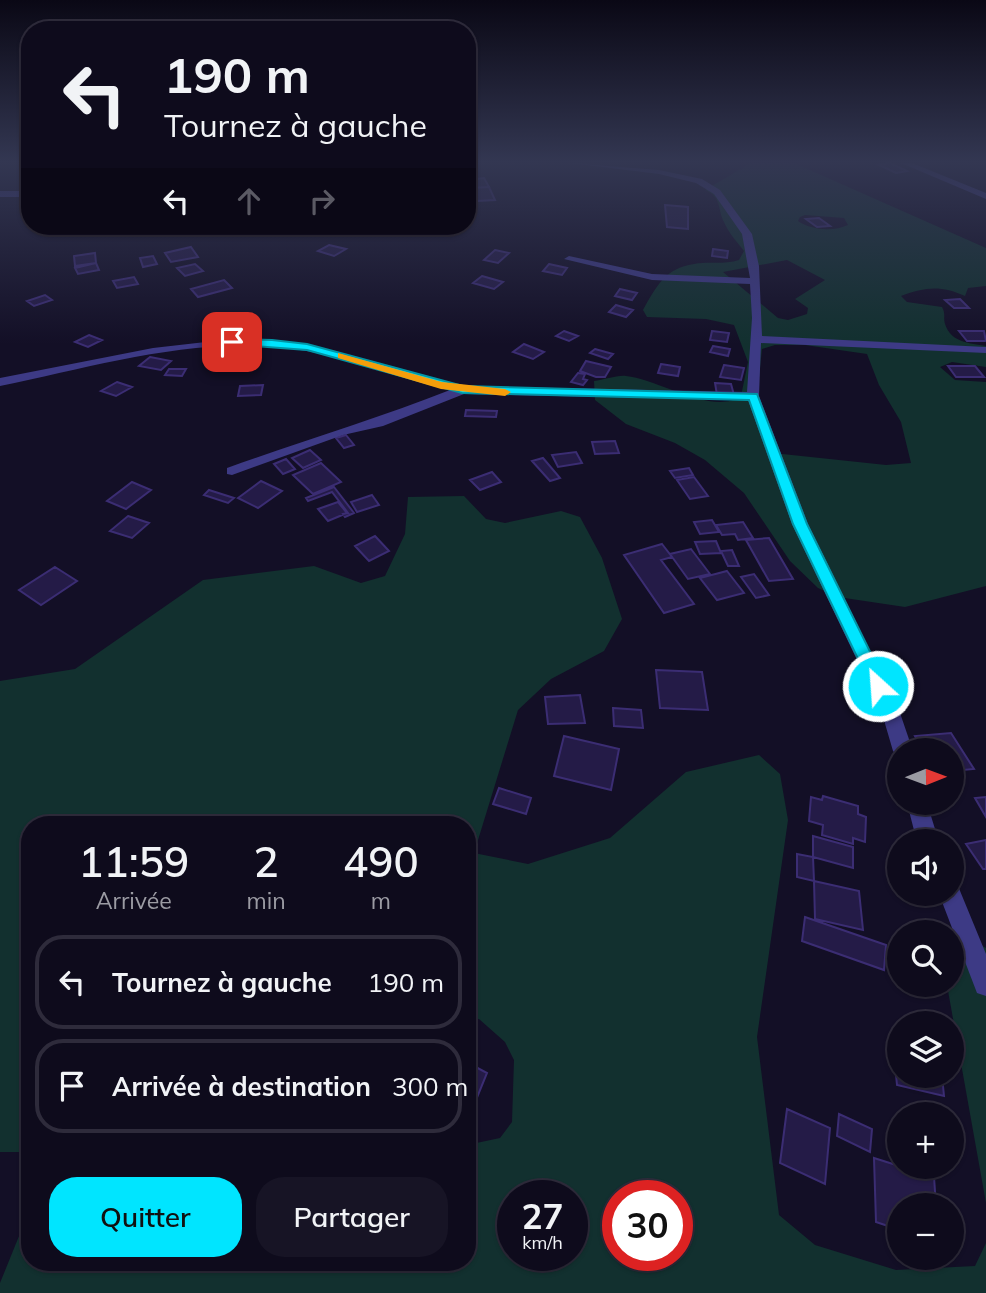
<!DOCTYPE html>
<html lang="fr">
<meta charset="utf-8">
<style>
:root{--surface:#0e0b1c;--page:#171425;--text:#f1f3f6;--muted:#9b9ba3;--line:#2e2b3b;--accent:#00e5ff}
body{margin:0;font-family:Mulish,sans-serif;background:var(--page);color:var(--text);height:100vh;display:flex;flex-direction:column;font-size:26px;white-space:nowrap}
*{box-sizing:border-box;margin:0}
p{font-size:23px;color:var(--muted)}
.icon{flex:none;width:38px;height:38px;fill:none;stroke:currentColor;stroke-width:2;stroke-linecap:round;stroke-linejoin:round}
.map{position:relative;flex:1;overflow:hidden}
.panel{position:absolute;left:21px;top:816px;width:455px;height:455px;display:flex;flex-direction:column;background:var(--surface);border-radius:28px;box-shadow:0 2px 5px #0004,0 0 0 2px var(--line)}
.panel>*{flex:none}
.hud{position:absolute;left:21px;top:21px;width:455px;height:214px;border-radius:28px;box-shadow:0 2px 5px #0004,0 0 0 2px var(--line);background:#0e0b1c;color:var(--text);overflow:hidden}
.needle{width:46px;rotate:89deg}
.fabs{position:absolute;left:887px;top:738px;display:grid;gap:14px}
.fabs a{display:grid;place-items:center;width:77px;height:77px;border-radius:50%;background:var(--surface);box-shadow:0 2px 5px #0004,0 0 0 2px var(--line);font-size:35px}
.speed{position:absolute;left:497px;top:1180px;display:flex;gap:14px;font-size:35px;font-weight:700;text-align:center}
.speed>*{display:grid;place-content:center;width:91px;height:91px;border-radius:50%;background:var(--surface);box-shadow:0 2px 5px #0004,0 0 0 2px var(--line);line-height:1}
.speed small{font-size:18px;font-weight:400}
.speed .limit{border:10px solid #d22;background:#fff;color:#111}
.pin{position:absolute;display:grid;place-items:center;width:60px;height:60px;color:#fff;margin:-30px;border-radius:14px;box-shadow:0 4px 10px #0006}
.me{position:absolute;width:77px;margin:-38px;rotate:334deg;stroke-linejoin:round;filter:drop-shadow(0 0 5px #0008)}
.turn{display:flex;align-items:center;gap:24px;height:147px;padding:0 28px;font-size:32px}
.turn .icon{width:91px;height:91px;stroke-width:2.5}
.turn b{display:block;font-size:49px;line-height:60px}
.lanes{display:flex;align-items:center;height:66px;padding:0 28px;background:#0003;justify-content:center;gap:35px;direction:ltr}
.lanes .off{opacity:.35}
.eta{display:flex;justify-content:space-evenly;align-items:center;height:119px;text-align:center}
.eta b{font-size:42px;font-weight:600;line-height:49px}
.primary-button{display:flex;gap:14px;margin-top:auto;padding:14px 28px}
.primary-button a{flex:1;height:80px;border-radius:28px;background:var(--accent);color:#111;font-size:28px;font-weight:600;line-height:80px;text-align:center}
.primary-button a+a{background:var(--page);color:var(--text)}
ul{padding:0;list-style:none}
li{display:flex;align-items:center;gap:21px;height:94px;margin:0 14px 10px;padding:0 14px;border:4px solid var(--line);border-radius:28px}
li div{flex:1}
li b{display:block;font-size:26px}
li em{font-style:normal}
.map>svg:first-child{display:block}
.green{fill:#12302f;fill-rule:evenodd}
.building{fill:#241b47;stroke:#3b2d73;stroke-width:2}
.lines{fill:none;stroke-linecap:round;stroke-linejoin:round}
.minor{fill:#3d3a85;fill-rule:evenodd}
.route{fill:#00e5ff;stroke:#0095a6;stroke-width:2}
.slow{fill:#f59e0b}
</style>
<div class="map">
<svg width="986" height="1293" viewBox="0 0 986 1293">
<rect width="100%" height="100%" fill="#130f26"/>
<!-- green -->
<path class="green" d="M 751,163 L 794,163 L 986,248 L 986,286 L 968,288 L 965,296 C 941,285 925,287 901,296 L 907,302 L 942,307 C 946,314 943,317 945,324 C 951,343 970,343 986,346 L 986,367 L 952,362 L 940,367 L 955,380 L 986,382 L 986,586 L 905,607 L 838,597 L 818,588 L 790,561 L 744,493 L 705,460 L 675,443 L 626,424 L 595,400 L 594,381 C 604,380 617,375 626,376 C 658,379 713,416 741,396 L 748,362 L 734,325 L 706,319 L 647,317 L 643,310 C 656,287 665,268 694,264 C 709,261 724,265 739,260 L 744,251 C 737,242 728,232 724,222 C 717,208 722,197 705,190 ZM 805,215 L 844,218 L 848,225 C 833,232 811,230 798,221 L 800,217 ZM 787,260 L 825,280 L 795,299 L 808,308 L 807,314 L 788,320 L 778,318 L 723,272 ZM 775,345 L 805,345 L 867,354 L 879,385 L 901,422 L 911,463 L 886,465 L 773,453 L 756,407 L 762,349 Z
M 464,496 L 486,519 L 505,523 L 561,511 L 580,517 L 602,558 L 622,619 L 604,651 L 551,679 L 518,710 L 474,853 L 528,864 L 610,838 L 686,772 L 759,755 L 780,774 L 788,820 L 757,1037 L 779,1215 L 815,1245 L 896,1270 L 975,1266 L 986,1243 L 986,1293 L 0,1293 L 0,1283 L 30,1209 L 30,1262 L 467,1262 L 467,1145 L 500,1138 L 512,1122 L 514,1060 L 505,1042 L 479,1019 L 467,1018 L 467,824 L 30,824 L 30,1152 L 0,1152 L 0,681 L 75,669 L 203,580 L 314,566 L 361,583 L 385,576 L 405,534 L 408,497 ZM 513,1195 L 572,1195 L 572,1255 L 513,1255 ZM 677,1195 L 677,1255 L 618,1255 L 618,1195 Z
M 967,937 L 986,948 L 986,1203 L 947,985 L 952,985 L 952,939 Z"/>
<!-- building -->
<path class="building" d="M 890,163 L 907,171 L 896,173 L 879,165 Z
M 484,178 L 489,187 L 471,188 L 467,180 Z
M 489,187 L 495,200 L 477,201 L 471,188 Z
M 665,205 L 688,207 L 688,229 L 667,227 Z
M 819,218 L 830,226 L 817,227 L 806,219 Z
M 329,245 L 346,249 L 334,256 L 318,251 Z
M 191,247 L 198,257 L 171,262 L 165,253 Z
M 713,249 L 728,251 L 727,258 L 712,256 Z
M 495,250 L 509,253 L 498,263 L 484,260 Z
M 95,253 L 96,263 L 75,266 L 74,256 Z
M 153,256 L 157,264 L 143,267 L 140,258 Z
M 96,263 L 99,270 L 78,274 L 75,268 Z
M 195,264 L 203,271 L 185,276 L 177,268 Z
M 549,264 L 567,268 L 562,275 L 543,271 Z
M 482,276 L 503,282 L 494,289 L 473,283 Z
M 134,277 L 138,284 L 117,288 L 113,281 Z
M 224,280 L 232,288 L 198,297 L 191,289 Z
M 620,289 L 637,293 L 632,300 L 615,296 Z
M 45,295 L 52,300 L 34,306 L 27,301 Z
M 960,299 L 969,308 L 954,308 L 945,300 Z
M 616,305 L 633,310 L 626,317 L 609,312 Z
M 564,331 L 578,336 L 569,341 L 556,336 Z
M 712,331 L 729,333 L 727,342 L 710,340 Z
M 959,331 L 984,331 L 986,341 L 967,341 Z
M 89,335 L 102,340 L 88,347 L 75,342 Z
M 524,344 L 544,352 L 533,359 L 513,352 Z
M 713,346 L 730,349 L 728,356 L 710,352 Z
M 595,349 L 613,354 L 608,359 L 590,353 Z
M 227,350 L 251,354 L 236,370 L 211,366 Z
M 150,357 L 171,361 L 161,370 L 139,366 Z
M 586,361 L 611,367 L 605,377 L 596,377 L 580,371 Z
M 661,364 L 680,367 L 678,376 L 658,373 Z
M 724,365 L 744,368 L 741,380 L 720,377 Z
M 948,366 L 975,366 L 984,377 L 956,377 Z
M 169,369 L 186,369 L 182,376 L 165,375 Z
M 578,373 L 585,374 L 583,379 L 587,380 L 583,385 L 571,382 Z
M 117,382 L 132,387 L 116,396 L 101,391 Z
M 715,383 L 731,384 L 734,395 L 717,395 Z
M 263,385 L 261,395 L 238,396 L 240,386 Z
M 466,410 L 497,411 L 496,417 L 465,416 Z
M 346,435 L 354,445 L 344,448 L 336,438 Z
M 615,441 L 619,453 L 595,454 L 592,442 Z
M 310,450 L 321,460 L 303,468 L 292,458 Z
M 576,452 L 582,463 L 558,467 L 552,455 Z
M 543,458 L 560,478 L 550,481 L 532,461 Z
M 286,459 L 295,469 L 283,474 L 274,464 Z
M 321,463 L 341,482 L 313,494 L 293,475 Z
M 689,468 L 693,475 L 675,478 L 670,471 Z
M 492,472 L 501,482 L 480,490 L 470,480 Z
M 694,477 L 708,496 L 690,499 L 677,480 Z
M 261,481 L 282,491 L 258,508 L 238,498 Z
M 132,482 L 151,490 L 126,509 L 107,501 Z
M 334,487 L 354,513 L 345,517 L 343,514 L 348,513 L 332,492 L 308,501 L 306,498 Z
M 209,490 L 234,498 L 228,503 L 204,495 Z
M 372,495 L 379,505 L 357,512 L 351,502 Z
M 338,502 L 347,513 L 328,521 L 318,509 Z
M 128,516 L 149,523 L 132,538 L 110,531 Z
M 712,520 L 719,532 L 700,534 L 694,522 Z
M 743,522 L 753,538 L 738,540 L 735,534 L 722,535 L 716,525 Z
M 375,536 L 389,551 L 369,561 L 355,546 Z
M 769,538 L 793,579 L 769,581 L 746,540 Z
M 716,541 L 721,553 L 700,554 L 695,542 Z
M 662,544 L 672,557 L 661,560 L 694,604 L 664,613 L 624,555 Z
M 691,549 L 710,574 L 688,579 L 670,554 Z
M 732,550 L 739,566 L 728,566 L 721,551 Z
M 55,567 L 77,581 L 41,605 L 19,590 Z
M 727,571 L 744,593 L 717,600 L 700,578 Z
M 754,574 L 769,595 L 756,598 L 741,577 Z
M 656,670 L 702,672 L 708,710 L 660,708 Z
M 580,695 L 585,723 L 548,724 L 545,697 Z
M 613,708 L 641,710 L 643,728 L 614,726 Z
M 951,733 L 974,769 L 952,771 L 952,751 L 924,751 L 915,736 Z
M 564,736 L 619,749 L 611,790 L 554,776 Z
M 499,788 L 531,798 L 526,814 L 493,804 Z
M 823,796 L 858,806 L 858,814 L 866,817 L 865,842 L 853,838 L 853,844 L 822,835 L 823,825 L 809,821 L 811,797 L 822,800 Z
M 986,797 L 986,817 L 975,798 Z
M 813,836 L 853,847 L 853,868 L 813,857 Z
M 986,840 L 986,869 L 983,869 L 966,844 Z
M 797,854 L 813,857 L 814,881 L 797,877 Z
M 814,881 L 859,891 L 863,930 L 815,919 Z
M 805,917 L 886,945 L 884,970 L 802,941 Z
M 892,1033 L 900,1035 L 900,1076 L 942,1076 L 944,1096 L 897,1085 Z
M 472,1065 L 487,1073 L 474,1105 L 467,1102 L 467,1077 Z
M 787,1109 L 830,1128 L 825,1184 L 780,1163 Z
M 839,1114 L 872,1129 L 870,1152 L 837,1136 Z
M 874,1158 L 934,1177 L 936,1206 L 900,1206 L 900,1230 L 876,1222 Z"/>
<g class="lines">
<!-- minor -->
<path class="minor" d="M 570,163 L 659,170 L 702,179 L 720,190 L 752,234 L 759,266 L 762,336 L 986,347 L 986,353 L 761,343 L 759,396 L 808,524 L 899,710 L 913,751 L 900,751 L 900,758 L 893,751 L 881,710 L 792,524 L 748,400 L 464,394 L 383,426 L 343,435 L 232,475 L 227,474 L 227,468 C 301,441 377,419 450,390 C 393,373 334,352 274,347 C 183,339 88,368 0,386 L 0,378 L 153,348 L 232,339 L 307,344 L 463,386 L 747,392 L 752,318 L 750,284 L 652,280 L 564,259 L 569,256 L 652,274 L 750,278 L 742,234 L 714,194 L 696,183 L 659,174 Z
M 901,163 L 912,163 L 986,193 L 986,199 Z
M 0,191 L 30,191 L 30,197 L 0,197 Z
M 907,803 L 927,803 L 939,842 L 917,842 Z
M 952,884 L 958,886 L 986,954 L 986,996 L 977,993 L 939,894 L 952,894 Z"/>
</g>
<!-- sky -->
<linearGradient id="sky" x2="0" y2="1"><stop stop-color="#0a0815"/><stop offset="0.47" stop-color="#333752"/><stop offset="1" stop-color="#333752" stop-opacity="0"/></linearGradient>
<rect width="986" height="344" fill="url(#sky)"/>
<!-- route -->
<path class="route" d="M 232,339 L 272,340 L 307,344 L 463,386 L 757,394 L 807,524 L 887,686 L 884,690 L 873,690 L 793,524 L 749,400 L 462,393 L 307,350 L 229,344 L 227,342 Z"/>
<!-- slow -->
<path class="slow" d="M 338,353 L 442,382 L 505,389 L 511,392 L 505,396 L 441,389 L 338,358 Z"/>
</svg>
<div class="fabs">
<a><svg class="needle" viewBox="-14 -14 28 28"><path d="M0-13l5 13h-10z" fill="#e53935"/><path d="M0 13l5-13h-10z" fill="#9b9ba3"/></svg></a>
<a><svg class="icon" aria-label="sound" viewBox="0 0 24 24"><path d="M4 9h4l5-4v14l-5-4H4zM17 9q2 3 0 6"/></svg></a>
<a><svg class="icon" aria-label="search" viewBox="0 0 24 24"><circle cx="10" cy="10" r="6"/><path d="M15 15l6 6"/></svg></a>
<a><svg class="icon" aria-label="layers" viewBox="0 0 24 24"><path d="M12 4l9 5-9 5-9-5zM3 14l9 5 9-5"/></svg></a>
<a>+</a>
<a>−</a>
</div>
<div class="speed"><div>27<small>km/h</small></div><div class="limit">30</div></div>
<div class="pin" style="left:232px;top:342px;background:#d93025"><svg class="icon" aria-label="arrive" viewBox="0 0 24 24"><path d="M6 21V4h12l-3 4 3 4H6"/></svg></div>
<svg class="me" style="left:878px;top:686px" viewBox="-20 -20 40 40"><circle r="17" fill="#00e5ff" stroke="#fff" stroke-width="3"/><path d="M0-11L8 9 0 5-8 9z" fill="#fff"/></svg>
<div class="hud">
<div class="turn"><svg class="icon" aria-label="left" viewBox="0 0 24 24"><path d="M17 20v-9H6M10 6l-5 5 5 5"/></svg><div><b>190 m</b>Tournez à gauche</div></div>
<div class="lanes"><svg class="icon" aria-label="left" viewBox="0 0 24 24"><path d="M17 20v-9H6M10 6l-5 5 5 5"/></svg><svg class="icon off" aria-label="ahead" viewBox="0 0 24 24"><path d="M12 20V5M6 11l6-6 6 6"/></svg><svg class="icon off" aria-label="right" viewBox="0 0 24 24"><path d="M7 20v-9h11M14 6l5 5-5 5"/></svg></div>
</div>
<section class="panel">
<div class="eta">
<div><b>11:59</b><p>Arrivée</p></div>
<div><b>2</b><p>min</p></div>
<div><b>490</b><p>m</p></div>
</div>
<ul>
<li><svg class="icon" aria-label="left" viewBox="0 0 24 24"><path d="M17 20v-9H6M10 6l-5 5 5 5"/></svg><div><b>Tournez à gauche</b></div><em>190 m</em></li>
<li><svg class="icon" aria-label="arrive" viewBox="0 0 24 24"><path d="M6 21V4h12l-3 4 3 4H6"/></svg><div><b>Arrivée à destination</b></div><em>300 m</em></li>
</ul>
<div class="primary-button"><a>Quitter</a><a>Partager</a></div>
</section>
</div>
